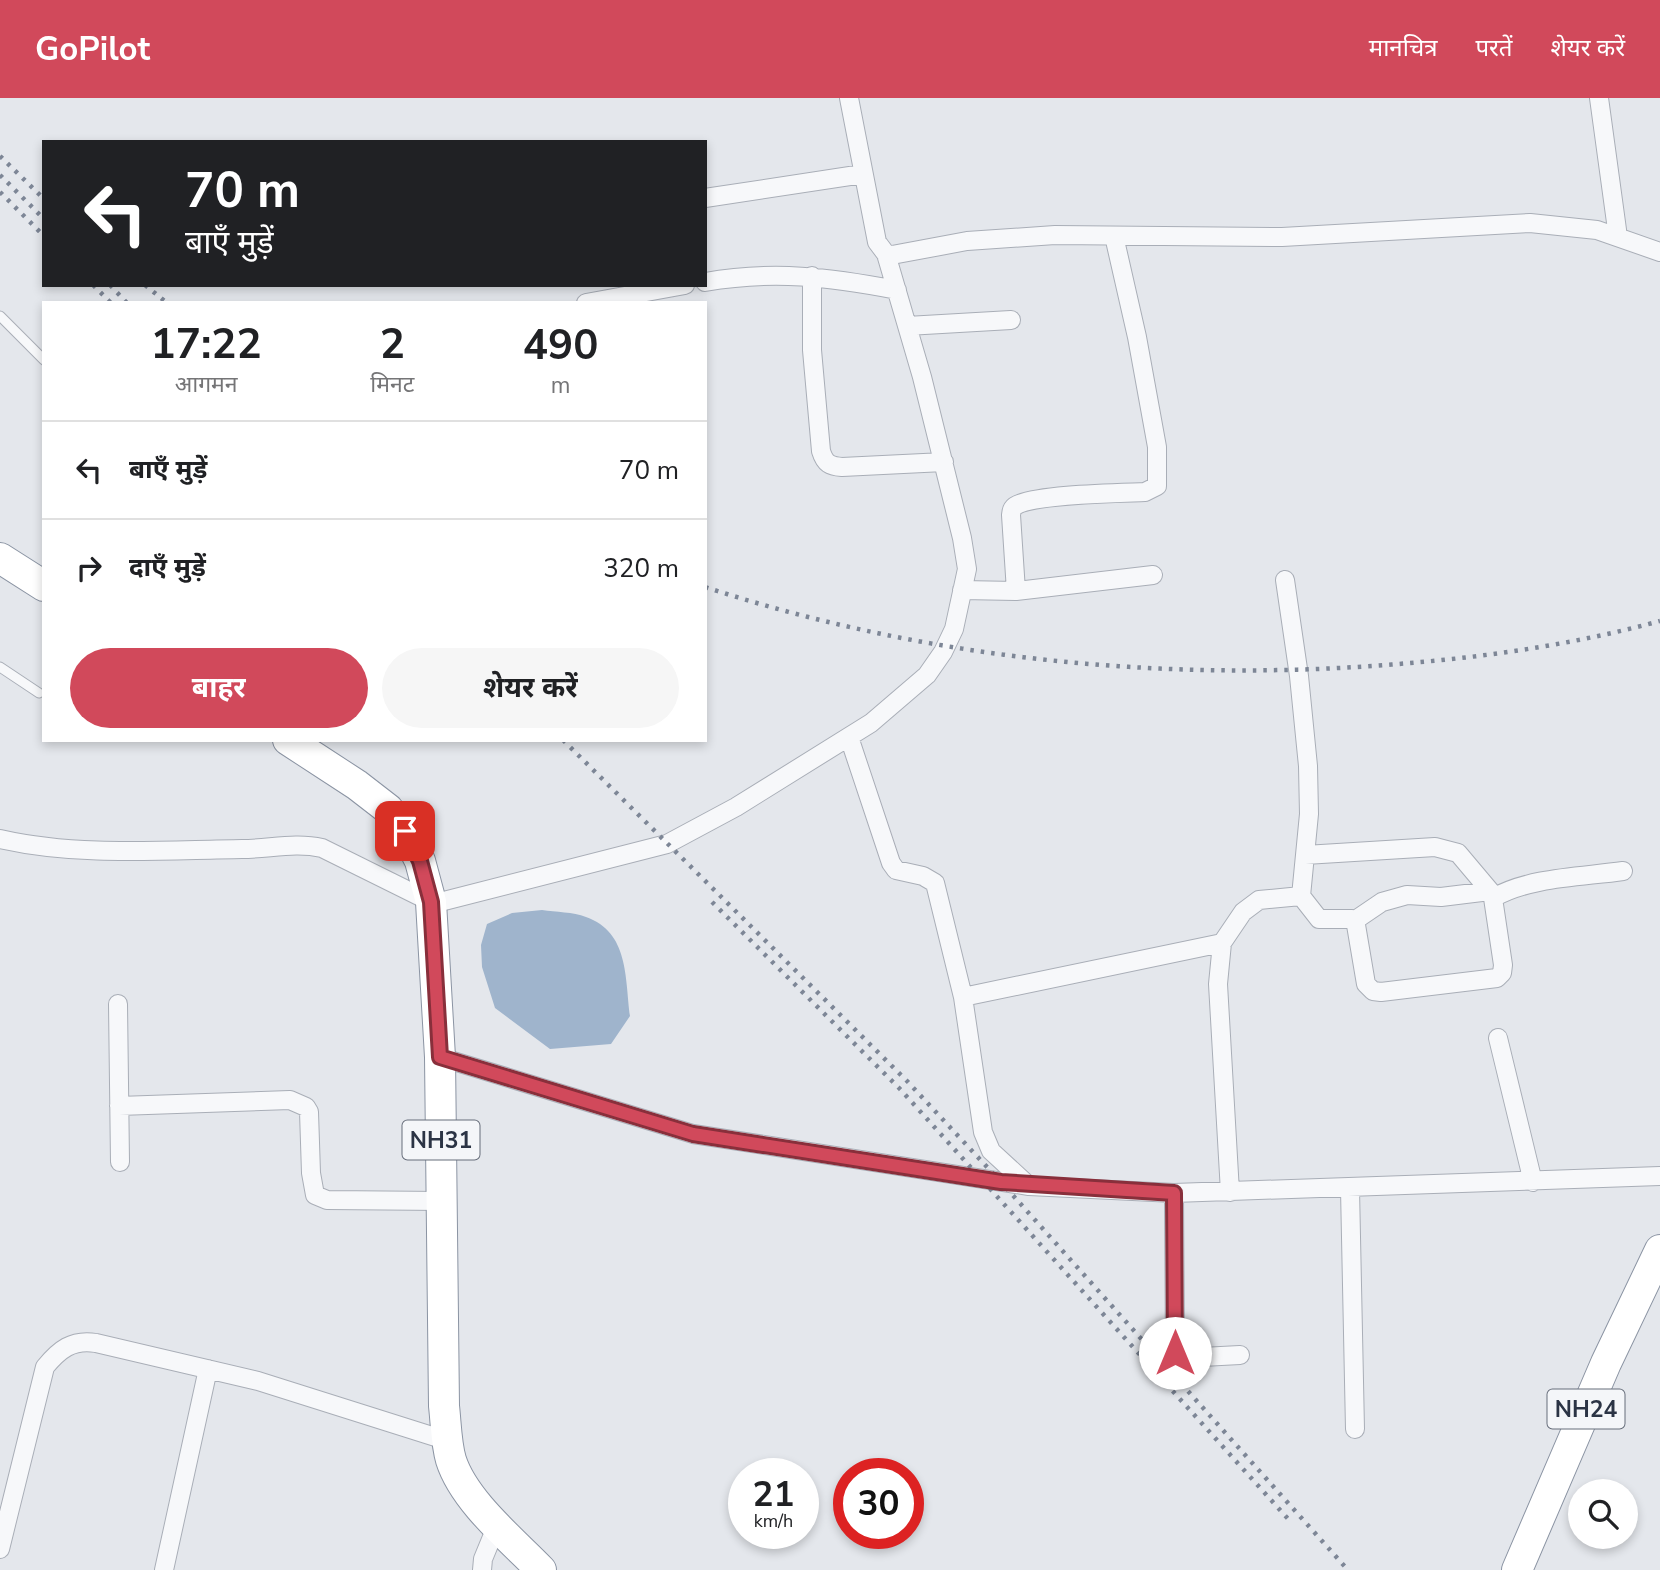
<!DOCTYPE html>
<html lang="hi">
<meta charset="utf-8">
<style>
:root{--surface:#fff;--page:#f6f6f6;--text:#202124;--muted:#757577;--line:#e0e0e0;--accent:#d1495b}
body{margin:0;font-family:"Nunito Sans","Noto Sans Devanagari",sans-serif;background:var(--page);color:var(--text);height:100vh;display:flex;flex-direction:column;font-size:26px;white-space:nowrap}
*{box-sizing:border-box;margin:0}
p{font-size:23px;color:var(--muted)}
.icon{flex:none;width:38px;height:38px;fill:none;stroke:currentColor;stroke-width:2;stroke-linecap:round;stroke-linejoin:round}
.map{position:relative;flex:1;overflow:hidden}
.sheet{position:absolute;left:42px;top:203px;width:665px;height:441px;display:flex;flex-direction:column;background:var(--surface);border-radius:0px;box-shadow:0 4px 10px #0003}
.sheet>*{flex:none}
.hud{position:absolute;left:42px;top:42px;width:665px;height:147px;border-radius:0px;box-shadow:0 4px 10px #0003;background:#202124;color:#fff;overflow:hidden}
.buttons{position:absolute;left:1568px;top:1381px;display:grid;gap:14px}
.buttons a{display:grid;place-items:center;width:70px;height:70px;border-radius:50%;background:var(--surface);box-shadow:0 4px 10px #0003;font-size:35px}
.speed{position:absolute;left:728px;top:1360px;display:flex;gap:14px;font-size:35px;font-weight:700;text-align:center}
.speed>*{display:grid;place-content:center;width:91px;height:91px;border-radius:50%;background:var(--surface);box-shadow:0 4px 10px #0003;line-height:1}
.speed small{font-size:18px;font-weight:400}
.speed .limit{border:10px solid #d22;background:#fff;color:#111}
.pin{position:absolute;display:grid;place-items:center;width:60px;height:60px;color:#fff;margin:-30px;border-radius:14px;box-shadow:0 4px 10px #0006}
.me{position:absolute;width:77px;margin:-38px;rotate:0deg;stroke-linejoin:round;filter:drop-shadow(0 0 5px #0008)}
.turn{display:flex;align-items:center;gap:24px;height:147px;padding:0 28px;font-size:32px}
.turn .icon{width:91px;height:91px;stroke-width:2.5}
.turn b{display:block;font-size:49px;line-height:60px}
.eta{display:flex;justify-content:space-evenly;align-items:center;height:119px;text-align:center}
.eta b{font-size:42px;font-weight:700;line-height:49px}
.cta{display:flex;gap:14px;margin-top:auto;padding:14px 28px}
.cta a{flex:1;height:80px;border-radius:42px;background:var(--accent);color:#fff;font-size:28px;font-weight:700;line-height:80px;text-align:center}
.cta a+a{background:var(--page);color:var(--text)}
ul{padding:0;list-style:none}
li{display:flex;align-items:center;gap:21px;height:98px;padding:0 28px;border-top:2px solid var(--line)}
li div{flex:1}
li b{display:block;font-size:26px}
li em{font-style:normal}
header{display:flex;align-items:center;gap:42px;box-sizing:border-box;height:98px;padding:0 35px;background:var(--accent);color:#fff}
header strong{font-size:33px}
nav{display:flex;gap:38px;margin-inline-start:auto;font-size:24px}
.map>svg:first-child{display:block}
.water{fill:#9fb4cc}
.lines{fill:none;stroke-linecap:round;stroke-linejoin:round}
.service-casing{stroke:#a9aeb7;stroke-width:11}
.minor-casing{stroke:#a9aeb7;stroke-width:20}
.trunk-casing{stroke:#8b94a3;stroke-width:32}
.service{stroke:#f7f8fa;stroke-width:9}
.minor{stroke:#f7f8fa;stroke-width:18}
.trunk{stroke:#fff;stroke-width:30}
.rail{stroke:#7d8696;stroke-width:4.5;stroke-dasharray:3.5 7;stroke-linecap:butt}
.route-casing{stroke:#882f3b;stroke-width:18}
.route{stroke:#d1495b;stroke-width:12}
.labels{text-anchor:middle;stroke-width:5;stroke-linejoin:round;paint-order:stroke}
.shield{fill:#f4f6f9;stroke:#676e7b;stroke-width:2}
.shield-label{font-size:23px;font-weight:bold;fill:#2b3445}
</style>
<header>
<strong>GoPilot</strong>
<nav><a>मानचित्र</a><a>परतें</a><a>शेयर करें</a></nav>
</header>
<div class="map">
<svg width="1660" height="1472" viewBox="0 0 1660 1472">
<rect width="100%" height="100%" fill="#e4e7ec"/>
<!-- water -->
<path class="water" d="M 542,812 C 556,814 573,814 586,819 C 629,834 625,880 630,918 L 611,946 L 550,951 L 495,910 L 482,869 L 481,847 L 487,826 L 512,815 Z"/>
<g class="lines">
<!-- service casing -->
<g class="service-casing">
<path id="service" d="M 0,218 L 44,262
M 0,569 L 39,595"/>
</g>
<!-- minor casing -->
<g class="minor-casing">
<path id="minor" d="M 849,0 L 877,144 L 886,156 L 892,157 L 967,143 L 1055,137 L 1282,139 L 1530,125 L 1597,132 L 1660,154
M 1599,0 L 1618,139
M 705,100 L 863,76
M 812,178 L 812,252 L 821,353 C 825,366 830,368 842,369 L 944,364
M 705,184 C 774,172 829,179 897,192
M 586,205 L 685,187
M 907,228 L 1011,222
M 1285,482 L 1299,578 L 1308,668 L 1309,716 L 1301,798
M 962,492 L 1016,493 L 1153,477
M 1016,493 L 1011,417 C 1012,412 1011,411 1015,408 C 1033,396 1120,395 1145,394 L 1157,388 L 1157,349 L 1137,239 L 1114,138
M 849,639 L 891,765 L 896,772 L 923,778 L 935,785 L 963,899
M 0,741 C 79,759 162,752 242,751 C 269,751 295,744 322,750 L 431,804 L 440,804 L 667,746 L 736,709 L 871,625 L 927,577 L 943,554 L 954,531 L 967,471 L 962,440 L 922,279 L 886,156
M 1305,757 L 1435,749 L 1458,755 L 1490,793 L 1493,800
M 1354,823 L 1382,804 L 1407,797 L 1441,799 L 1490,793
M 118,906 L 120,1064
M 1498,940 L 1533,1084
M 440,959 L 693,1036 L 1029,1088 L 1174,1095 L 1660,1078
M 119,1008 L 290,1002 L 306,1009 L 309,1014 L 311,1075 L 315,1097 L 327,1102 L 442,1103
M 1029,1088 L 991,1053 L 983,1034 L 963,899 L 1222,845
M 1350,1091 L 1355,1331
M 1230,1094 L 1218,886 L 1222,845 L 1243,814 L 1259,802 L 1301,798 L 1319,821 L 1352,821 L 1356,827 L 1366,886 L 1373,893 L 1381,894 L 1497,880 L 1502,875 L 1503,867 L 1493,800 C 1530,779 1581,779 1623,773
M 1174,1095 L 1175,1255 L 1176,1258 L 1183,1260 L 1240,1257
M 0,1451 L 45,1269 C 59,1252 72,1241 96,1245 L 258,1283 L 448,1343
M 164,1472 L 208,1271
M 482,1472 L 483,1461 L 497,1427"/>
</g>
<!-- trunk casing -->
<g class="trunk-casing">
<path id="trunk" d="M 0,460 L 44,488
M 288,642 L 357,687 L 388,711 L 405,733 L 420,763 L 431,804 L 440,959 L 444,1308 C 446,1325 446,1345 451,1362 C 464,1403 512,1442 541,1472
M 1517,1472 L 1606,1265 L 1660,1152"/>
</g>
<!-- service -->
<use href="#service" class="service"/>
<!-- minor -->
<use href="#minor" class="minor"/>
<!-- trunk -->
<use href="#trunk" class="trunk"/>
<!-- rail -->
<path class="rail" d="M 0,58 L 44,101
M 0,77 L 44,121
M 0,94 L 44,138
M 93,187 L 111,205
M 110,187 L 127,205
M 145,187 L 167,205
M 705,489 C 931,563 1174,586 1410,565 C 1494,558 1579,545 1660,523
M 563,642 L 907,983 L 1001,1084 L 1348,1472
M 712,804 L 900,991 L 1290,1423"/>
</g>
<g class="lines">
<!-- route casing -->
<g class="route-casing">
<path id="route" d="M 405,733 L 420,763 L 431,804 L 440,959 L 693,1036 L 1001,1084 L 1174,1095 L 1175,1255"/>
</g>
<!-- route -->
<use href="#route" class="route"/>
</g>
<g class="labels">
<!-- shield labels -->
<g class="shield">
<rect x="402.5" y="1022.5" width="77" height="39" rx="5"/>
<rect x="1547.5" y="1291.5" width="77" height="39" rx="5"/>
</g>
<g class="shield-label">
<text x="441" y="1050">NH31</text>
<text x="1586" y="1319">NH24</text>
</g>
</g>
</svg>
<div class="buttons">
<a><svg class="icon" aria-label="search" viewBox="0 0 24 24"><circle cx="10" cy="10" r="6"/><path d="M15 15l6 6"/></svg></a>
</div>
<div class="speed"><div>21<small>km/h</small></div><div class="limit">30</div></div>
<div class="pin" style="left:405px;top:733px;background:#d93025"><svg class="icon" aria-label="arrive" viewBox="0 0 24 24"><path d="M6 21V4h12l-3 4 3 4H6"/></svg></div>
<svg class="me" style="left:1175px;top:1255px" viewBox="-20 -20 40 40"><circle r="19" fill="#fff"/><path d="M0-13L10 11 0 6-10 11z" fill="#d1495b"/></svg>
<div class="hud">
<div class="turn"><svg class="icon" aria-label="left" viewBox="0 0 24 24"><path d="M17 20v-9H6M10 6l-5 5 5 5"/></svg><div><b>70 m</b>बाएँ मुड़ें</div></div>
</div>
<section class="sheet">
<div class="eta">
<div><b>17:22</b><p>आगमन</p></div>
<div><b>2</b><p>मिनट</p></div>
<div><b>490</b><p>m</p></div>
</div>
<ul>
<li><svg class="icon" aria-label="left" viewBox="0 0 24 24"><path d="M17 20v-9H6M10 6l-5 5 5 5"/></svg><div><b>बाएँ मुड़ें</b></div><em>70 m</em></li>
<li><svg class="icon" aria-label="right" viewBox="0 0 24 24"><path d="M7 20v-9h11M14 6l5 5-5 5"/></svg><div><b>दाएँ मुड़ें</b></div><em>320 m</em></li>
</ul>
<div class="cta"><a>बाहर</a><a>शेयर करें</a></div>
</section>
</div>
